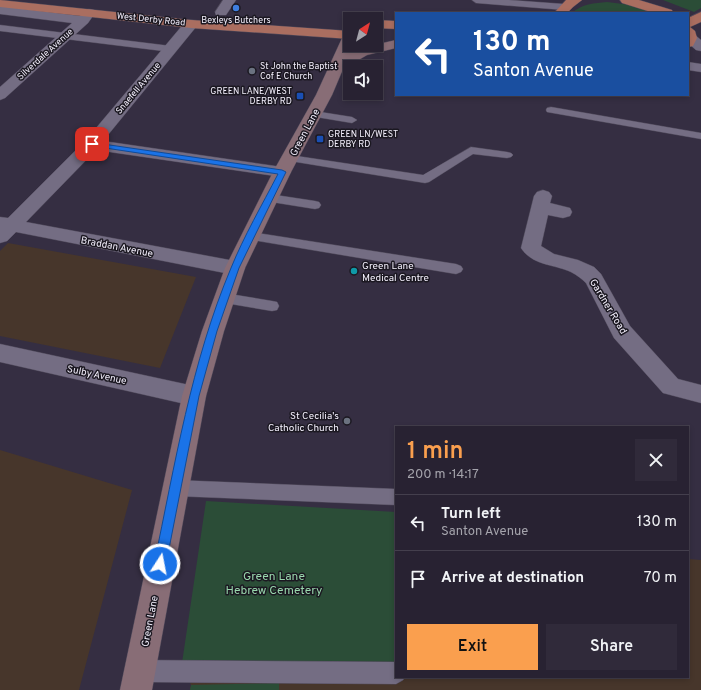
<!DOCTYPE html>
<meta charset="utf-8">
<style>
:root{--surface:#282232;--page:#302a3a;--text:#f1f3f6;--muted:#a5a4ac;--line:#443f4d;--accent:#fa9f4e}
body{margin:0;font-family:Overpass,sans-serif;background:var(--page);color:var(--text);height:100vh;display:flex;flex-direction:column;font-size:15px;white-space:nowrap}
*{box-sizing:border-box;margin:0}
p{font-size:13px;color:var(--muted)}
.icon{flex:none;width:22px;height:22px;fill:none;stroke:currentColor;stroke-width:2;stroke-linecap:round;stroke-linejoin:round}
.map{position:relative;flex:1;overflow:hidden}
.side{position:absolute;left:395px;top:426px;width:294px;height:252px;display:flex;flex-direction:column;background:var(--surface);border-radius:0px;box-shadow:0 2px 6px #0003,0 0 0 1px var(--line)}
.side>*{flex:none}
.guide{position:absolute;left:395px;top:12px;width:294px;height:84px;border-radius:0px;box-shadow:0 2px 6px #0003,0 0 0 1px var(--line);background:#1a4fa0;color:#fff;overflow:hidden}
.needle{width:26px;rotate:36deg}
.tools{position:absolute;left:343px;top:12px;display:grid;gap:8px}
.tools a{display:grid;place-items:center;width:40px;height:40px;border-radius:0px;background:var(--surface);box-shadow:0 2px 6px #0003,0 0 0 1px var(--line);font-size:20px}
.pin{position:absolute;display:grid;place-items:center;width:34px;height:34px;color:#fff;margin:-17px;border-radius:8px;box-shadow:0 2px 6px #0006}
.me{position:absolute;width:44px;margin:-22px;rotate:11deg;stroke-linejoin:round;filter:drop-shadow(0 0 3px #0008)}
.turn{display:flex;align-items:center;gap:14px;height:84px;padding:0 12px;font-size:18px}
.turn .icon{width:52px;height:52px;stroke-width:2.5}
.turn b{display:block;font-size:28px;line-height:34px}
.round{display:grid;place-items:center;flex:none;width:42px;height:42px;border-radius:0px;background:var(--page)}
.overview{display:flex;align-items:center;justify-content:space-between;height:68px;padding:0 12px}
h1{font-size:24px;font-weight:600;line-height:30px;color:var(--accent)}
.action{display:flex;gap:8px;margin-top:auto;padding:8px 12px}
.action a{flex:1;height:46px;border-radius:0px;background:var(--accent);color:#111;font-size:16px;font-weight:600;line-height:46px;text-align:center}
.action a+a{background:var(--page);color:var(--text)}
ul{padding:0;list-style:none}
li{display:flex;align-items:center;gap:12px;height:56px;padding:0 12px;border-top:1px solid var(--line)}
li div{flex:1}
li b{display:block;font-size:15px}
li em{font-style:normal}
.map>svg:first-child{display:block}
.education{fill:#47362b}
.green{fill:#2b4d37}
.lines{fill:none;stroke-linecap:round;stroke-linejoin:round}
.service-casing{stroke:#504a5b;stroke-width:1}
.minor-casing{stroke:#504a5b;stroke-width:1}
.tertiary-casing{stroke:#504a5b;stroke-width:1}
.secondary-casing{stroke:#504a5b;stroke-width:1}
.trunk-casing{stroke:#504a5b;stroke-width:1}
.service{fill:#746d83;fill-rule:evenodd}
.minor{fill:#746d83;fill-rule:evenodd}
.tertiary{fill:#746d83;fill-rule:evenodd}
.secondary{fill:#886d76;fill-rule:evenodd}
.trunk{fill:#aa6e60;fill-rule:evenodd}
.route{fill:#1a73e8;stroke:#114b97}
.shop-dot{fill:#3f7fe0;stroke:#1b1821;stroke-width:1.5}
.worship-dot{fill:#6b7280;stroke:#1b1821;stroke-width:1.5}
.transit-dot{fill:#1a4fb4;stroke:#1b1821;stroke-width:1.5}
.culture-dot{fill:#0f9aa8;stroke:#1b1821;stroke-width:1.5}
.labels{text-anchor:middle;stroke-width:3;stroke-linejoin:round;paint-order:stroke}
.far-street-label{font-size:9px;fill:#f4f0fd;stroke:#1b1821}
.far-poi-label{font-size:9px;fill:#f4f0fd;stroke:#1b1821;text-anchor:start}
.street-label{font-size:10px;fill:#f4f0fd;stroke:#1b1821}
.poi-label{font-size:10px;fill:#f4f0fd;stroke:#1b1821;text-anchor:start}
.near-park-label{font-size:12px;fill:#99d7ad;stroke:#1b1821}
</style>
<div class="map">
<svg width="701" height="690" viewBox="0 0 701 690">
<rect width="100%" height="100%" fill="#352e42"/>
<!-- education -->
<path class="education" d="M 8,243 L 196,277 L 160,368 L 0,336 L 0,251 Z
M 0,450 L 132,490 L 79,690 L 0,690 Z
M 688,559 L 701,560 L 701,690 L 190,690 L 191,685 L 182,663 L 396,662 L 396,677 L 688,677 Z"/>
<!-- green -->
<path class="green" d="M 663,0 L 701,0 L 701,8 L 694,12 Z
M 607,2 L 631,5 L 655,13 L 572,13 C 581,4 595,3 607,2 Z
M 206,501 L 396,512 L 396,662 L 182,663 Z
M 279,683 L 279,690 L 190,690 L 191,685 Z"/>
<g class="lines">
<!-- service casing -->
<g class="service-casing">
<path id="service" d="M 472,0 L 509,0 L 564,4 L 568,7 L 564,10 L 476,3 Z
M 0,25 L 171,46 L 176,49 L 171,52 L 0,31 Z
M 551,107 L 701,133 L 701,139 L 547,112 L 546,110 L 547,108 Z
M 314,111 L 352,117 L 357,120 L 352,123 L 310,116 L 309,114 L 310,112 Z
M 471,147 L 507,152 L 511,153 L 513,155 L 511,157 L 507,158 L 473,154 L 429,182 L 425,183 L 290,161 L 286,160 L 284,158 L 286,156 L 290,155 L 423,175 Z
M 269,194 L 315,201 L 319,202 L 321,205 L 319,208 L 315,209 L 265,201 L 263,198 L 265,195 Z
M 251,232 L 456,264 L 461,266 L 463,269 L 461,272 L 456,274 L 246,239 L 245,236 L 246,233 Z
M 224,293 L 272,301 L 277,302 L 279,306 L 277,310 L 272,311 L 219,302 L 217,298 L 219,294 Z
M 174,480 L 396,489 L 396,505 L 174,496 L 168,494 L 165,488 L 168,482 Z
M 139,660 L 396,662 L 396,677 L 405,677 L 403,680 L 396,684 L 139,682 L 132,678 L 128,671 L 132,664 Z"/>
</g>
<!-- minor casing -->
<g class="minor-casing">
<path id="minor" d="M 223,0 L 236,0 L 226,15 L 216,15 L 215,12 Z
M 0,6 L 80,16 C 84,10 87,8 94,10 L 95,13 L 88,23 L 5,98 L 0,100 L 0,87 L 72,23 L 0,14 Z
M 191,20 L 196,21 L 198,24 L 196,27 L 103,141 L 282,167 L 288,168 L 291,172 L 288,176 L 282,177 L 96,150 L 26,222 L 235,261 L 242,263 L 245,268 L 242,273 L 235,275 L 16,232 L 7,241 L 0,243 L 0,217 L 8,218 L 86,140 L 186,21 Z
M 543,190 L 549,192 L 552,196 L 550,203 L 570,208 L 572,212 L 570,216 L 563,218 L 548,215 L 541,246 L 554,254 L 578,260 L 594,267 L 601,274 L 630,326 L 678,379 L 701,385 L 701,403 L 663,393 L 614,338 L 586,283 C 582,279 577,275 571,272 C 554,264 533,266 521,248 L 534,196 L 537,192 Z
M 0,344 L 194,386 L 202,389 L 206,396 L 202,403 L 194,406 L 0,362 Z"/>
</g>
<!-- tertiary casing -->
<g class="tertiary-casing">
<path id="tertiary" d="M 688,34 L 695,35 L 701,40 L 701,51 L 696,50 L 688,43 Z
M 688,62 L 701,64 L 701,72 L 688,70 Z"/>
</g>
<!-- secondary casing -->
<g class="secondary-casing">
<path id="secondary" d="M 350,32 L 350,45 L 353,45 L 349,53 L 357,49 L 396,40 L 396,48 L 367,55 L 343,69 L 332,95 L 291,172 L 245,268 L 224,331 L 206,396 L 152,690 L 120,690 L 182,396 L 202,331 L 225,268 L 273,172 L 316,95 L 343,36 L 345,33 Z"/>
</g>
<!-- trunk casing -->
<g class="trunk-casing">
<path id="trunk" d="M 0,0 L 191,20 L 350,31 L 350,39 L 191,28 L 0,7 Z
M 566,0 L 582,0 L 573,7 L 567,13 L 554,13 Z
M 620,0 L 639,0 L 672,10 L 673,13 L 654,13 L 622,3 Z
M 701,12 L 701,22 L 690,27 L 695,31 L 697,38 L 693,46 L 688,47 L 688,18 Z
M 376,20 L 396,21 L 396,29 L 376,28 Z"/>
</g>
<!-- service -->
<use href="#service" class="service"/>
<!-- minor -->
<use href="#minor" class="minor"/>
<!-- tertiary -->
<use href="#tertiary" class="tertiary"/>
<!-- secondary -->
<use href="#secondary" class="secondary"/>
<!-- trunk -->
<use href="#trunk" class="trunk"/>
</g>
<!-- route -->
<path class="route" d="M 89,142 L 282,170 L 286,172 L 239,268 L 217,331 L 199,396 L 166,564 L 164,568 L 160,570 L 156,568 L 154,564 C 175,465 191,363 231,268 C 244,236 262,205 278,174 L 92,146 L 88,144 Z"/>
<!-- markers -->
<circle class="shop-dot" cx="236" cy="8" r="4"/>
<g class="worship-dot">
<circle cx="252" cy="71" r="4"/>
<circle cx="347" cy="421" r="4"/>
</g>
<g class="transit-dot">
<rect x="296" y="92" width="8" height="8" rx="2"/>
<rect x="316" y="135" width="8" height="8" rx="2"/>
</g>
<circle class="culture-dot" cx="354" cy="271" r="4"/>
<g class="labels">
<!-- far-street labels -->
<g class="far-street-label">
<text transform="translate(151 19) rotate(6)" y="3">West Derby Road</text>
<text transform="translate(45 54) rotate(-42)" y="3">Silverdale Avenue</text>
<text transform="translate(138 88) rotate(-50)" y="3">Snaefell Avenue</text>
</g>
<!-- far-poi labels -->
<g class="far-poi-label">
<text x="236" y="23" text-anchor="middle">Bexleys Butchers</text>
<text x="260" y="69">St John the Baptist<tspan x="260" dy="10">Cof E Church</tspan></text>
<text x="292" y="94" text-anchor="end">GREEN LANE/WEST<tspan x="292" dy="10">DERBY RD</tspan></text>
<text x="328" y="137">GREEN LN/WEST<tspan x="328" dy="10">DERBY RD</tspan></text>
</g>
<!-- street labels -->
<g class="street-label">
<text transform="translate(304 132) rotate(-62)" y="4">Green Lane</text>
<text transform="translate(117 246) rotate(11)" y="4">Braddan Avenue</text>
<text transform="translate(609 306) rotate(59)" y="4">Gardner Road</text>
<text transform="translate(97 374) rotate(12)" y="4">Sulby Avenue</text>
<text transform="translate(149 621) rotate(-79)" y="4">Green Lane</text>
</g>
<!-- poi labels -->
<g class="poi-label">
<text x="362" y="269">Green Lane<tspan x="362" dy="12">Medical Centre</tspan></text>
<text x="339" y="419" text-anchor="end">St Cecilia's<tspan x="339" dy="12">Catholic Church</tspan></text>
</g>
<!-- near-park labels -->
<g class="near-park-label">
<text x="274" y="580">Green Lane<tspan x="274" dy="14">Hebrew Cemetery</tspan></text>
</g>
</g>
</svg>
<div class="tools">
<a><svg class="needle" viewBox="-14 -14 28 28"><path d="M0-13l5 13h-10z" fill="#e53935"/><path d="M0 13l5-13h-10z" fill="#a5a4ac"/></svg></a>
<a><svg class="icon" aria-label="sound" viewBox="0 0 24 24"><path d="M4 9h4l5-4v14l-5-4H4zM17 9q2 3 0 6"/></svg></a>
</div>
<div class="pin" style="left:92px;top:144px;background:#d93025"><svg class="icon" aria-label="arrive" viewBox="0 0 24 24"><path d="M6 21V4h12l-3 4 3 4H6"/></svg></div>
<svg class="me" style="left:160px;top:564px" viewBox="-20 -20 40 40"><circle r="17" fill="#1a73e8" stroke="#fff" stroke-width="3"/><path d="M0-11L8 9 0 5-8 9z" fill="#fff"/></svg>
<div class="guide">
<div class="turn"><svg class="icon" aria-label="left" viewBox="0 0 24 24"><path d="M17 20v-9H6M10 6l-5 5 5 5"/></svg><div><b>130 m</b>Santon Avenue</div></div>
</div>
<section class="side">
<div class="overview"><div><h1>1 min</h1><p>200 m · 14:17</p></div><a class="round"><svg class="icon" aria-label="close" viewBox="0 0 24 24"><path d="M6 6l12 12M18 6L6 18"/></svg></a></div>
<ul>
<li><svg class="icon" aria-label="left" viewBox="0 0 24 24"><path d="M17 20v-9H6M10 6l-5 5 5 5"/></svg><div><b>Turn left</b><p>Santon Avenue</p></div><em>130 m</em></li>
<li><svg class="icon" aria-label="arrive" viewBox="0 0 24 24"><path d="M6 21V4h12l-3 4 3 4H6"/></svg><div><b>Arrive at destination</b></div><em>70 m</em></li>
</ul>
<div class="action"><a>Exit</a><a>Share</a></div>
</section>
</div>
